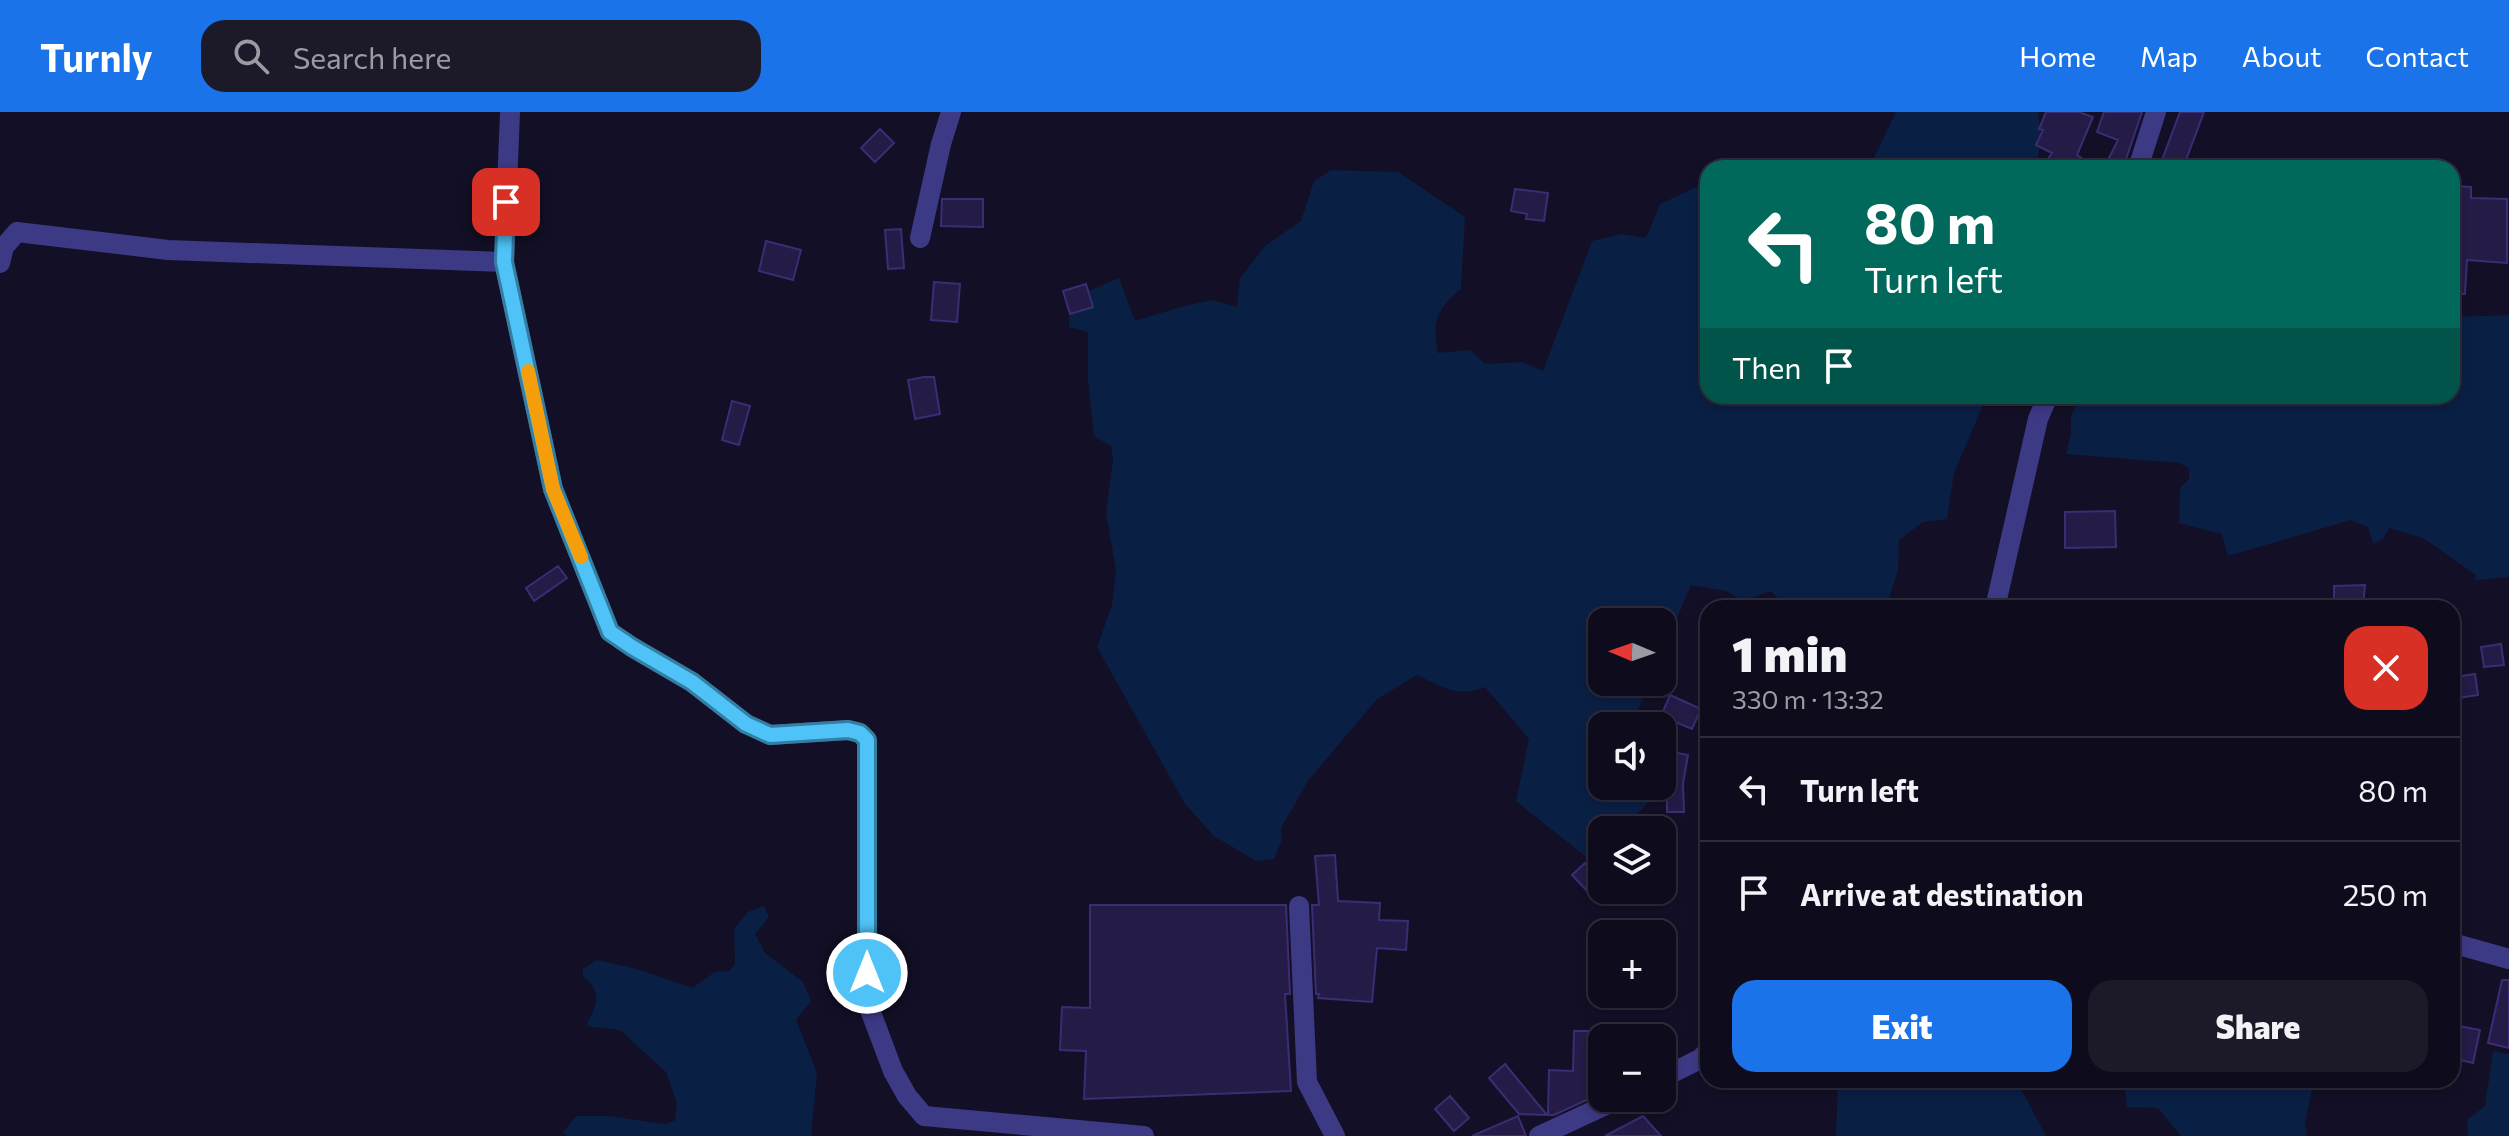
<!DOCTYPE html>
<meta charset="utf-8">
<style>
:root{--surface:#0e0b1c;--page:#1c1929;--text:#f1f3f6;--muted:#9b9ba3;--line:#2e2b3b;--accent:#1a73e8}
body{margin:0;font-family:Commissioner,sans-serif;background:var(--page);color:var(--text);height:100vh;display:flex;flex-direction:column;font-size:30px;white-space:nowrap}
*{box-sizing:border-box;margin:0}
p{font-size:26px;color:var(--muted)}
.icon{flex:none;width:44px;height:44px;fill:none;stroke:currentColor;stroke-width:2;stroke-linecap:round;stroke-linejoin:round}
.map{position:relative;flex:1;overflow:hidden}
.panel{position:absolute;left:1700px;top:488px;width:760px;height:488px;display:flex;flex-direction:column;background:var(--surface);border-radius:24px;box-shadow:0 4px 12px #0003,0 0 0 2px var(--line)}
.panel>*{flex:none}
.guide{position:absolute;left:1700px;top:48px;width:760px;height:244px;border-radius:24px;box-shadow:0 4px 12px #0003,0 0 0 2px var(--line);background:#00695c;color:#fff;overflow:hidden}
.needle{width:52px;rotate:272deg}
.buttons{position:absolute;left:1588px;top:496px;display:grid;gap:16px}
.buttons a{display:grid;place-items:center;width:88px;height:88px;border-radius:16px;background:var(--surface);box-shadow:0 4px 12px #0003,0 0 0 2px var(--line);font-size:40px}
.pin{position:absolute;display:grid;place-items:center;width:68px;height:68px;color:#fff;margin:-34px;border-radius:16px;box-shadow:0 4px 12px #0006}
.me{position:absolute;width:88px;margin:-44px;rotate:0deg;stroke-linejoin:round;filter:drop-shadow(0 0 6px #0008)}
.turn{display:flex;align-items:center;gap:28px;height:168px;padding:0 32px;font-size:36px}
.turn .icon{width:104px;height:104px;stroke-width:2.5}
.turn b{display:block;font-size:56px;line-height:68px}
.then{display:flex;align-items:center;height:76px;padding:0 32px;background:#0003;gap:16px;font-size:30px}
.round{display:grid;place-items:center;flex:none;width:84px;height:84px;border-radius:24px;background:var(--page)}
.head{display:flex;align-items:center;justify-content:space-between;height:136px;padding:0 32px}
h1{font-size:48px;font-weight:800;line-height:60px}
.action{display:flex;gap:16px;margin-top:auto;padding:16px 32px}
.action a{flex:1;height:92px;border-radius:24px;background:var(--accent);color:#fff;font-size:32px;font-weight:800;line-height:92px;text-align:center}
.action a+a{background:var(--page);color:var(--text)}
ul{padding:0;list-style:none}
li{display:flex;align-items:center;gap:24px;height:104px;padding:0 32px;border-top:2px solid var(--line)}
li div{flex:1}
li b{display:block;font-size:30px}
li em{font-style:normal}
header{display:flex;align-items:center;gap:48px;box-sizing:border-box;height:112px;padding:0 40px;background:var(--accent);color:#fff}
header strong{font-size:38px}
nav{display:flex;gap:44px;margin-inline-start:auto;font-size:28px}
.search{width:560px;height:72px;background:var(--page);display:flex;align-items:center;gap:20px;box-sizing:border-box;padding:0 28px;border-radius:24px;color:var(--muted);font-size:30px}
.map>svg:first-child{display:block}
.water{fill:#0a1f44}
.building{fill:#241b47;stroke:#3b2d73;stroke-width:2}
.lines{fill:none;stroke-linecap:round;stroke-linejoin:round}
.minor{stroke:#3d3a85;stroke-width:20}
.route-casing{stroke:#337fa1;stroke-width:20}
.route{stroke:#4fc3f7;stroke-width:14}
.slow{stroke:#f59e0b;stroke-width:14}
</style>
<header>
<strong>Turnly</strong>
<div class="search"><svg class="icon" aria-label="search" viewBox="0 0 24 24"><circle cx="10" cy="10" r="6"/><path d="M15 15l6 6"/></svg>Search here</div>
<nav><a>Home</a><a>Map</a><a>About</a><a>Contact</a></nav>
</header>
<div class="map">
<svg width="2509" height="1024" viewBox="0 0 2509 1024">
<rect width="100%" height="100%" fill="#130f26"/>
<!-- water -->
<path class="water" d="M 1896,0 L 2038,0 L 2041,23 L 2037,56 L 1869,56 Z
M 1331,58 L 1398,60 L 1465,105 L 1461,177 C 1436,198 1432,209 1438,241 L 1470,238 L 1485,252 L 1523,250 L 1543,259 L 1592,129 L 1622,122 L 1646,126 L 1660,92 L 1701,73 L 1708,74 L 1708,284 L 2008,284 L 2004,292 L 1984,291 L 1954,361 L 1947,407 L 1923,410 L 1899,428 L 1898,458 L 1887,493 L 1888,496 L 1787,496 L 1771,479 L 1743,489 L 1726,479 L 1691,473 L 1662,541 L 1662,510 L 1602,510 L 1602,570 L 1650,570 L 1631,614 L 1602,614 L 1602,674 L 1658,674 L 1660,677 L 1623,718 L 1602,718 L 1602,734 L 1590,748 L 1516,689 L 1529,627 L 1485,575 C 1456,586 1443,575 1417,563 L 1377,587 L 1308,669 L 1281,716 L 1282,727 L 1274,747 L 1256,749 L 1214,724 L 1185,692 L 1097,535 L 1112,493 L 1116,458 L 1106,401 L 1113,348 L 1111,334 L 1094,324 L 1088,269 L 1088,220 L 1069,215 L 1069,195 L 1079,183 L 1119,166 L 1135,209 L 1184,194 L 1212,188 L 1237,195 L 1240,166 L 1266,133 L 1301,109 L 1314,69 Z
M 2509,203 L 2509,465 L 2475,468 L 2476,463 L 2423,426 L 2389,416 L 2383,427 L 2373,432 L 2368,415 L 2351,408 L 2228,444 L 2222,422 L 2179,411 L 2180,376 L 2189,367 L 2189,357 L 2180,351 L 2066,342 L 2071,322 L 2071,305 L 2080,284 L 2452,284 L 2452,205 Z
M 764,794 L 769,805 L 755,822 L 765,841 L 803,870 L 811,889 L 796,908 L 817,961 L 811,1024 L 567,1024 L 563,1020 L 576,1004 L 609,1004 L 664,1012 L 675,1009 L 677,992 L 666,960 L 620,918 L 586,914 C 596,893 604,881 583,864 L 583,857 L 597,848 L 637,857 L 692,876 L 715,860 L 729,859 L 735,852 L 734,817 L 748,800 Z
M 2493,939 L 2509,942 L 2509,1024 L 2468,1024 L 2467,1008 L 2485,994 Z
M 1838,968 L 2016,968 L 2046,1024 L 1836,1024 Z
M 2124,968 L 2314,968 L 2305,1011 L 2307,1024 L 2181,1024 L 2158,996 L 2127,995 Z"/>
<!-- building -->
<path class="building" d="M 2046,0 L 2079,0 L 2093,5 L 2077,43 L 2096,56 L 2042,56 L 2052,41 L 2036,33 L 2043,18 L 2039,17 Z
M 2104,0 L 2142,0 L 2123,56 L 2104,56 L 2118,28 L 2097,20 Z
M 2180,0 L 2204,0 L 2183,56 L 2159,56 Z
M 880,17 L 894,31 L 875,50 L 861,36 Z
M 2452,74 L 2471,75 L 2471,86 L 2507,87 L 2507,151 L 2467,148 L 2465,182 L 2452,182 Z
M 1515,77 L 1548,81 L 1544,109 L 1526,107 L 1527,102 L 1511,99 Z
M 942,87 L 983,87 L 983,115 L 941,114 Z
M 901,117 L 904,156 L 888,157 L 885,118 Z
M 766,129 L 801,138 L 793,168 L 759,159 Z
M 934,170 L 960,172 L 957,210 L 931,208 Z
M 1086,172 L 1093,195 L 1070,202 L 1063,179 Z
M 924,265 L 934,265 L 940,302 L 915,307 L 908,268 Z
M 732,289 L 750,294 L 739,333 L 722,328 Z
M 2115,399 L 2116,435 L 2065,436 L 2065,400 Z
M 558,454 L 567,466 L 534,489 L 526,476 Z
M 2365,473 L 2363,494 L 2334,493 L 2334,474 Z
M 2501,532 L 2504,553 L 2484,555 L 2481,535 Z
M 2475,562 L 2478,583 L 2458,586 L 2455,565 Z
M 1670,583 L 1701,597 L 1692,617 L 1661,604 Z
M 1672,640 L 1688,643 L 1683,672 L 1684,700 L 1667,700 L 1667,677 Z
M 1335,743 L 1338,789 L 1380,791 L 1379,808 L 1408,809 L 1406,838 L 1377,836 L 1372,890 L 1318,886 L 1319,882 L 1316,882 L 1312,793 L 1319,793 L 1315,744 Z
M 1585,751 L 1602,769 L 1590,782 L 1572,763 Z
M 1090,793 L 1286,793 L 1290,882 L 1285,882 L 1291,979 L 1084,987 L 1086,939 L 1060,938 L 1062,895 L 1090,896 Z
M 2502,868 L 2509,868 L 2509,936 L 2488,931 Z
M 2459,914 L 2480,918 L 2473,951 L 2452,946 Z
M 1574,919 L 1595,919 L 1593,985 L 1554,1003 L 1548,1003 L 1549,958 L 1573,959 Z
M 1505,952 L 1547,1003 L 1519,1002 L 1489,966 Z
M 1450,984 L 1469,1006 L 1454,1019 L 1435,997 Z
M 1518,1004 L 1526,1024 L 1472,1024 Z
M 1643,1004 L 1661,1024 L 1605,1024 Z"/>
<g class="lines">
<!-- minor -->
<path class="minor" d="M 510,0 L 504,150 L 553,377 L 610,520 L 632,535 L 692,570 L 746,612 L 770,623 L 848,618 L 860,621 L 867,628 L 867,890 L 893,959 L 907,984 L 924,1004 L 1144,1024
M 2138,56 L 2156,0
M 920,126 L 941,32 L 951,0
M 0,151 L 4,135 L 17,120 L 168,138 L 504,150
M 1995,496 L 2038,307 L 2048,284
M 1299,794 L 1307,970 L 1335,1024
M 2452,831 L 2509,847
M 1662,966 L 1700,947 L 1708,939
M 1539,1024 L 1621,986"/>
</g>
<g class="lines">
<!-- route casing -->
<g class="route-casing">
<path id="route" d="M 506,90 L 504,150 L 553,377 L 610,520 L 632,535 L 692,570 L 746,612 L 770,623 L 848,618 L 860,621 L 867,628 L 867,861"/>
</g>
<!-- route -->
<use href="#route" class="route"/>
<!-- slow -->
<path class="slow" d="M 528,259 L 553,377 L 581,445"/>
</g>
</svg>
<div class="buttons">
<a><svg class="needle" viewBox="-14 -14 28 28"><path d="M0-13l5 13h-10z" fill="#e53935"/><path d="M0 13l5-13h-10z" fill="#9b9ba3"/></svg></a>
<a><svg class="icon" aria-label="sound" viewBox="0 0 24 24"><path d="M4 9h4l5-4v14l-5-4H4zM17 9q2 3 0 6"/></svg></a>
<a><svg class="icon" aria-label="layers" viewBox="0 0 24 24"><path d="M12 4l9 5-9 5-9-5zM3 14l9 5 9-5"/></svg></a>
<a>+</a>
<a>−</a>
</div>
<div class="pin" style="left:506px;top:90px;background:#d93025"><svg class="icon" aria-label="arrive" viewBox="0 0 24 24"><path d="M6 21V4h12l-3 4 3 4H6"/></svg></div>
<svg class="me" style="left:867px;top:861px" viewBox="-20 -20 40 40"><circle r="17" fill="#4fc3f7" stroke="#fff" stroke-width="3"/><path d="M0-11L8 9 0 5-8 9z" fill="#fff"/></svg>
<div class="guide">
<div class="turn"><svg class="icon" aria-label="left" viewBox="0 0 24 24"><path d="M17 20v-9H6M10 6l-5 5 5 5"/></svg><div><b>80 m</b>Turn left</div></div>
<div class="then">Then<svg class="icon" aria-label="arrive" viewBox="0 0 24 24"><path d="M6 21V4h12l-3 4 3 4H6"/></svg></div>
</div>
<section class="panel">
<div class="head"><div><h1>1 min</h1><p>330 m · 13:32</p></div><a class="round" style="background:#d93025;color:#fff"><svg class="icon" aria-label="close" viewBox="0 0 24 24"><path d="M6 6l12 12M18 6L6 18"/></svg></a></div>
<ul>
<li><svg class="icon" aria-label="left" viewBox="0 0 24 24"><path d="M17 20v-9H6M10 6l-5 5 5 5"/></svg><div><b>Turn left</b></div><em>80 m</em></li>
<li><svg class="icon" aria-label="arrive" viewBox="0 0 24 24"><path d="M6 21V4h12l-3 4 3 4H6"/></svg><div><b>Arrive at destination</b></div><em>250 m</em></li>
</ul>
<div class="action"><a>Exit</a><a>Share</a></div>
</section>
</div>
